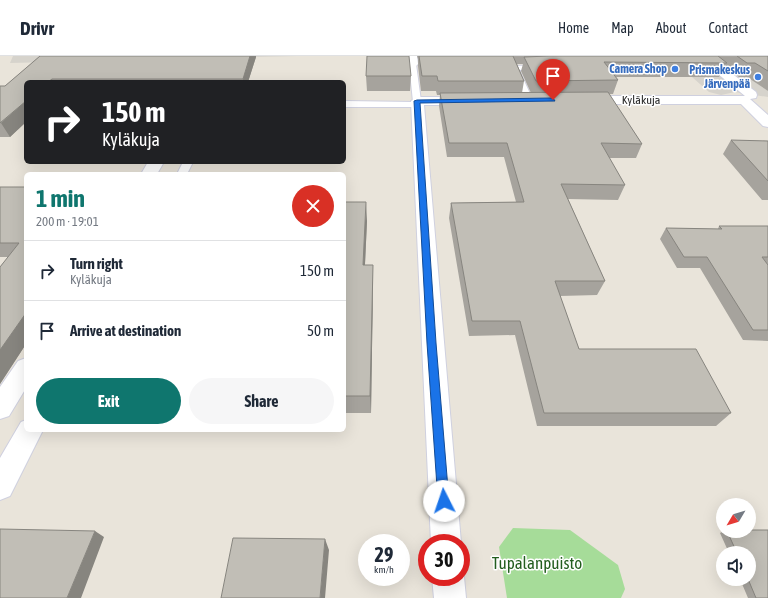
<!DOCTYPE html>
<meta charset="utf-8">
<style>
:root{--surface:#fff;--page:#f6f6f7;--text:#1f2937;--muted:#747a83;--line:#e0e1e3;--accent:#0f766e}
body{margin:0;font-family:"Asap Condensed",sans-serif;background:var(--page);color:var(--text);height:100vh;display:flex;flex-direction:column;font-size:15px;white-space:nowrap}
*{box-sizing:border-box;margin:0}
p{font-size:13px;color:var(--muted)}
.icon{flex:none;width:22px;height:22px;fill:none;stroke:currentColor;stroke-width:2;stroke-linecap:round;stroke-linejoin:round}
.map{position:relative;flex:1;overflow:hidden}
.details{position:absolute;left:24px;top:116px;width:322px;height:260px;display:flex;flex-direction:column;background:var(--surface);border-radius:6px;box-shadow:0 4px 16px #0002}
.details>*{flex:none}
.hud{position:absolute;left:24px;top:24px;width:322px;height:84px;border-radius:6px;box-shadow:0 4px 16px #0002;background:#202124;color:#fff;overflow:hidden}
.needle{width:26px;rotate:232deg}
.fabs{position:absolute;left:716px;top:442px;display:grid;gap:8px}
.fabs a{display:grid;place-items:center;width:40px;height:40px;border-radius:50%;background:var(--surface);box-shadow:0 4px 16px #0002;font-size:20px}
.speed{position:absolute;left:358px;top:478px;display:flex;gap:8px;font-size:20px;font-weight:700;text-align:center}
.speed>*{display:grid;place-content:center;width:52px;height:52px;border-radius:50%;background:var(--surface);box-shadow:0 4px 16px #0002;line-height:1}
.speed small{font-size:10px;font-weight:400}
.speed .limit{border:6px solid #d22;background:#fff;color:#111}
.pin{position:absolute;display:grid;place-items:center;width:34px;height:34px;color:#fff;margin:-41px -17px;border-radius:50% 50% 50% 0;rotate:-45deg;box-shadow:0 0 4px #0007}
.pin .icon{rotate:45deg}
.me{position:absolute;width:44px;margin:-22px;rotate:356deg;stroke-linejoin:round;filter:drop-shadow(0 0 3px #0008)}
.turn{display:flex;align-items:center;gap:14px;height:84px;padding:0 12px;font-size:18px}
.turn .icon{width:52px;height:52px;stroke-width:2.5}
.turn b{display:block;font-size:28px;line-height:34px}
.round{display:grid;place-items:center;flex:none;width:42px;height:42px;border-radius:21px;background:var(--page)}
.headline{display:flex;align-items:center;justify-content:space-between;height:68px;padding:0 12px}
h1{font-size:24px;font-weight:700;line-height:30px;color:var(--accent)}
.primary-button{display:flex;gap:8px;margin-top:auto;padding:8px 12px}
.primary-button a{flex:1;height:46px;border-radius:24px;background:var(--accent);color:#fff;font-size:16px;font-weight:700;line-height:46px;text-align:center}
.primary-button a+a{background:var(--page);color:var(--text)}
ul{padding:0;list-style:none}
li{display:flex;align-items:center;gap:12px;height:60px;padding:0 12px;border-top:1px solid var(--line)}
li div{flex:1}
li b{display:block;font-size:15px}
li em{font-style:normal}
header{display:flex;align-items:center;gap:24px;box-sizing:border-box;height:56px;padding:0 20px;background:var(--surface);border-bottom:1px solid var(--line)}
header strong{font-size:19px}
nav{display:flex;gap:22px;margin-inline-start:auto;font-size:14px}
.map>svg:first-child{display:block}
.green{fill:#a6dc99}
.plaza{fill:#d6d3cc}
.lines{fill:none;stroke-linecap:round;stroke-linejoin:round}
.lane-casing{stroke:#cfd0df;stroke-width:2}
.street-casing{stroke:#cfd0df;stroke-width:2}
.lane{fill:#fff;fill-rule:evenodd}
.street{fill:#fff;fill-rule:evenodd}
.wall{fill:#a6a39d;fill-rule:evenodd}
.shaded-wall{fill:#87857f}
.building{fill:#c1beb6;stroke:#87857f}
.route{fill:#1a73e8;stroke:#114b97}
.shop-dot{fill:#3f7fe0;stroke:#fff;stroke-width:1.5}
.labels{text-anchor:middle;stroke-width:3;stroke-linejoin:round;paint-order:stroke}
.far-shop-label{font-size:12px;font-weight:bold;fill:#366cbe;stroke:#fff;text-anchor:end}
.far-street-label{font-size:12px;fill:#272727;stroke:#fff}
.near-park-label{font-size:17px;fill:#225d1e;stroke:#fff}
</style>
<header>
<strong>Drivr</strong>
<nav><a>Home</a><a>Map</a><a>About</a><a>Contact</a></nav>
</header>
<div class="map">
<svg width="768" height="542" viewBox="0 0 768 542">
<rect width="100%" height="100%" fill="#e9e4da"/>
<!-- green -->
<path class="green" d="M 513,472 L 570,474 L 618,509 L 625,533 L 621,542 L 507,542 L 499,491 Z"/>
<!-- plaza -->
<path class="plaza" d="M 13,0 L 297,0 L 10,7 Z
M 729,0 L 732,10 L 768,35 L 768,41 L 735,36 L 721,39 L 709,36 L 692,21 Z"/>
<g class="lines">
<!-- lane casing -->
<g class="lane-casing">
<path id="lane" d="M 409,6 L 416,8 L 421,45 L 420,51 L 344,51 L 344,45 L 413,46 Z
M 543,9 L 547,11 L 546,13 L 519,14 L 533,44 L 532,46 L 526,46 L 510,12 L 514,10 Z
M 183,106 L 193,106 L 187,118 L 177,118 Z"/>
</g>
<!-- street casing -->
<g class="street-casing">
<path id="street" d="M 405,0 L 417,0 L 418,8 L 416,10 L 408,10 Z
M 696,0 L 709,0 L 756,36 L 757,39 L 756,42 L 750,43 L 768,59 L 768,71 L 763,70 L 741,48 L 582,48 L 576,44 L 582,40 L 745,40 Z
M 417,41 L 468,41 L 474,45 L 468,49 L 424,49 L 461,487 L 461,488 L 431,487 L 411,45 Z
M 148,106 L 164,106 L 157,118 L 141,118 Z
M 26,302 L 26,332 L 9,360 L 0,363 L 0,331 L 18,305 Z
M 26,364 L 26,374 L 43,374 L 10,440 L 0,444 L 0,402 L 21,366 Z
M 461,514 L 464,521 L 466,542 L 434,542 L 432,521 L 461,521 Z"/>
</g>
<!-- lane -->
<use href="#lane" class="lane"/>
<!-- street -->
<use href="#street" class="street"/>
</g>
<!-- wall -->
<path class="wall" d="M 40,0 L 256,0 L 256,1 L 248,26 L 26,26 L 26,66 L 10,81 L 0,81 L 0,30 L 5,30 Z
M 417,0 L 768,0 L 768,35 L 747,21 L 739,21 L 725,10 L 719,21 L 616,21 L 618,24 L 613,38 L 609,38 L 642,88 L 636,102 L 609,102 L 625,129 L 618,144 L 568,143 L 605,225 L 597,239 L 560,240 L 579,293 L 731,357 L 716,370 L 537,370 L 515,279 L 469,280 L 449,162 L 451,147 L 516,146 L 504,101 L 447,101 L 439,50 L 440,39 L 437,39 L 436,35 L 421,35 L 418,10 L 418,3 ZM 517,8 L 523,8 L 521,15 L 531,37 L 522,37 L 524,25 Z
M 366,20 L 411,20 L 410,35 L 367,35 Z
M 731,84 L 768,85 L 768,144 L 762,144 L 723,98 Z
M 0,131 L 26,131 L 26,288 L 0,328 L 0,211 L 8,201 L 0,201 Z
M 344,146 L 367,165 L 365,209 L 373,228 L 371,357 L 344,357 Z
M 719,170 L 768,170 L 768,285 L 743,284 L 700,212 L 677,212 L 660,183 L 666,172 L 718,173 Z
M 724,475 L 749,475 L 768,542 L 748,542 L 740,523 L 749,523 L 749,497 L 729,497 L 720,477 Z"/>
<!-- shaded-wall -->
<path class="shaded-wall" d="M 250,0 L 256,0 L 256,1 L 248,26 L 243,26 L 243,23 Z
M 52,23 L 53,26 L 48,26 Z
M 26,45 L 26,66 L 10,81 L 1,67 Z
M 366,146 L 367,165 L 364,228 L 363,209 Z
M 373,209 L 373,228 L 371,357 L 370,340 Z
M 26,257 L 26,288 L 0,328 L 0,294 Z
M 95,475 L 104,481 L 81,542 L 67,542 Z
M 325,483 L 329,494 L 325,542 L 320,542 Z"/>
<!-- building -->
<path class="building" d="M 40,0 L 250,0 L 243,23 L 52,23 L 48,26 L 26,26 L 26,45 L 0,67 L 0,30 L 5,30 Z
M 367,0 L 409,0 L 411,20 L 366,20 Z
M 419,0 L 513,0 L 524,25 L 438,25 L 437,20 L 422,20 Z
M 549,0 L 718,0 L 727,7 L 604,6 L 618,24 L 536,25 L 524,1 Z
M 737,0 L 768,0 L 768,15 L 755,7 L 747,7 Z
M 608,36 L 642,88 L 601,87 L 625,129 L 561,128 L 605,225 L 555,225 L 579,293 L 696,293 L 731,357 L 544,357 L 520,265 L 472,265 L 451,147 L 524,146 L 507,87 L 449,87 L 440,37 Z
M 731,84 L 768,85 L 768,125 Z
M 0,131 L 26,131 L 26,257 L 0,294 L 0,211 L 19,187 L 0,187 Z
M 344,146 L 366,146 L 363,209 L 373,209 L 370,340 L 344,340 Z
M 719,170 L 768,170 L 768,201 L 762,201 L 768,209 L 768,274 L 753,274 L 707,201 L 684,201 L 666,172 L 722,173 Z
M 0,473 L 95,475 L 67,542 L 0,542 Z
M 749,474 L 768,474 L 768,542 L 756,542 L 748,523 L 749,523 L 749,497 L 737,497 L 727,475 L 749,475 Z
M 233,482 L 325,483 L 320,542 L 221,542 Z"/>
<!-- route -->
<path class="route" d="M 553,42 L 555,45 L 420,47 L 436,287 L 449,445 L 448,449 L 444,451 L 439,449 L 438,445 L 427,287 L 414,45 L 417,44 Z"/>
<!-- markers -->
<g class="shop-dot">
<circle cx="675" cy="13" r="4"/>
<circle cx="758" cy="21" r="4"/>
</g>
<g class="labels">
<!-- far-shop labels -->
<g class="far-shop-label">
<text x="667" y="17">Camera Shop</text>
<text x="750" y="18">Prismakeskus<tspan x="750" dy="14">Järvenpää</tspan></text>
</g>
<!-- far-street labels -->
<g class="far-street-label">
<text x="641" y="48">Kyläkuja</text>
</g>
<!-- near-park labels -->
<g class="near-park-label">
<text x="537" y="513">Tupalanpuisto</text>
</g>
</g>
</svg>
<div class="fabs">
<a><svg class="needle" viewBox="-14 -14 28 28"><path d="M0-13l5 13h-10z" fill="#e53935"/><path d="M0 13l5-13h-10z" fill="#747a83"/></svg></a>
<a><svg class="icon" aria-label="sound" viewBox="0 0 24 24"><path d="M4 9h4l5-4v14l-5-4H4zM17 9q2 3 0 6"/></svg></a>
</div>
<div class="speed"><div>29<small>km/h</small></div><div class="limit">30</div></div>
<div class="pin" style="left:553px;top:44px;background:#d93025"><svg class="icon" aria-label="arrive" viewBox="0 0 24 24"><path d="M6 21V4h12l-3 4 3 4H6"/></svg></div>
<svg class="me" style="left:444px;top:445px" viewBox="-20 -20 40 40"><circle r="19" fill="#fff"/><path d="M0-13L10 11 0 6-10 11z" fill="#1a73e8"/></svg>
<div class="hud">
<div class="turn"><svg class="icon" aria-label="right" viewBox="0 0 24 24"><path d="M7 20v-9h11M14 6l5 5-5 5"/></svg><div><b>150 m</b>Kyläkuja</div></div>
</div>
<section class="details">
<div class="headline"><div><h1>1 min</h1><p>200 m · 19:01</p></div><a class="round" style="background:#d93025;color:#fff"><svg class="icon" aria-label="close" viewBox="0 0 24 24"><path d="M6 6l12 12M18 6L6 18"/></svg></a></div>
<ul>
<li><svg class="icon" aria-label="right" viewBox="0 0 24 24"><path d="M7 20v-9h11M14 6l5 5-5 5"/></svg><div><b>Turn right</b><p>Kyläkuja</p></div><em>150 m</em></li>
<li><svg class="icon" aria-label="arrive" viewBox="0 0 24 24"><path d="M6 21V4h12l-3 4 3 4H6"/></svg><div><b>Arrive at destination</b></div><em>50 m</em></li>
</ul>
<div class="primary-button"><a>Exit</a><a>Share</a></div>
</section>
</div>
